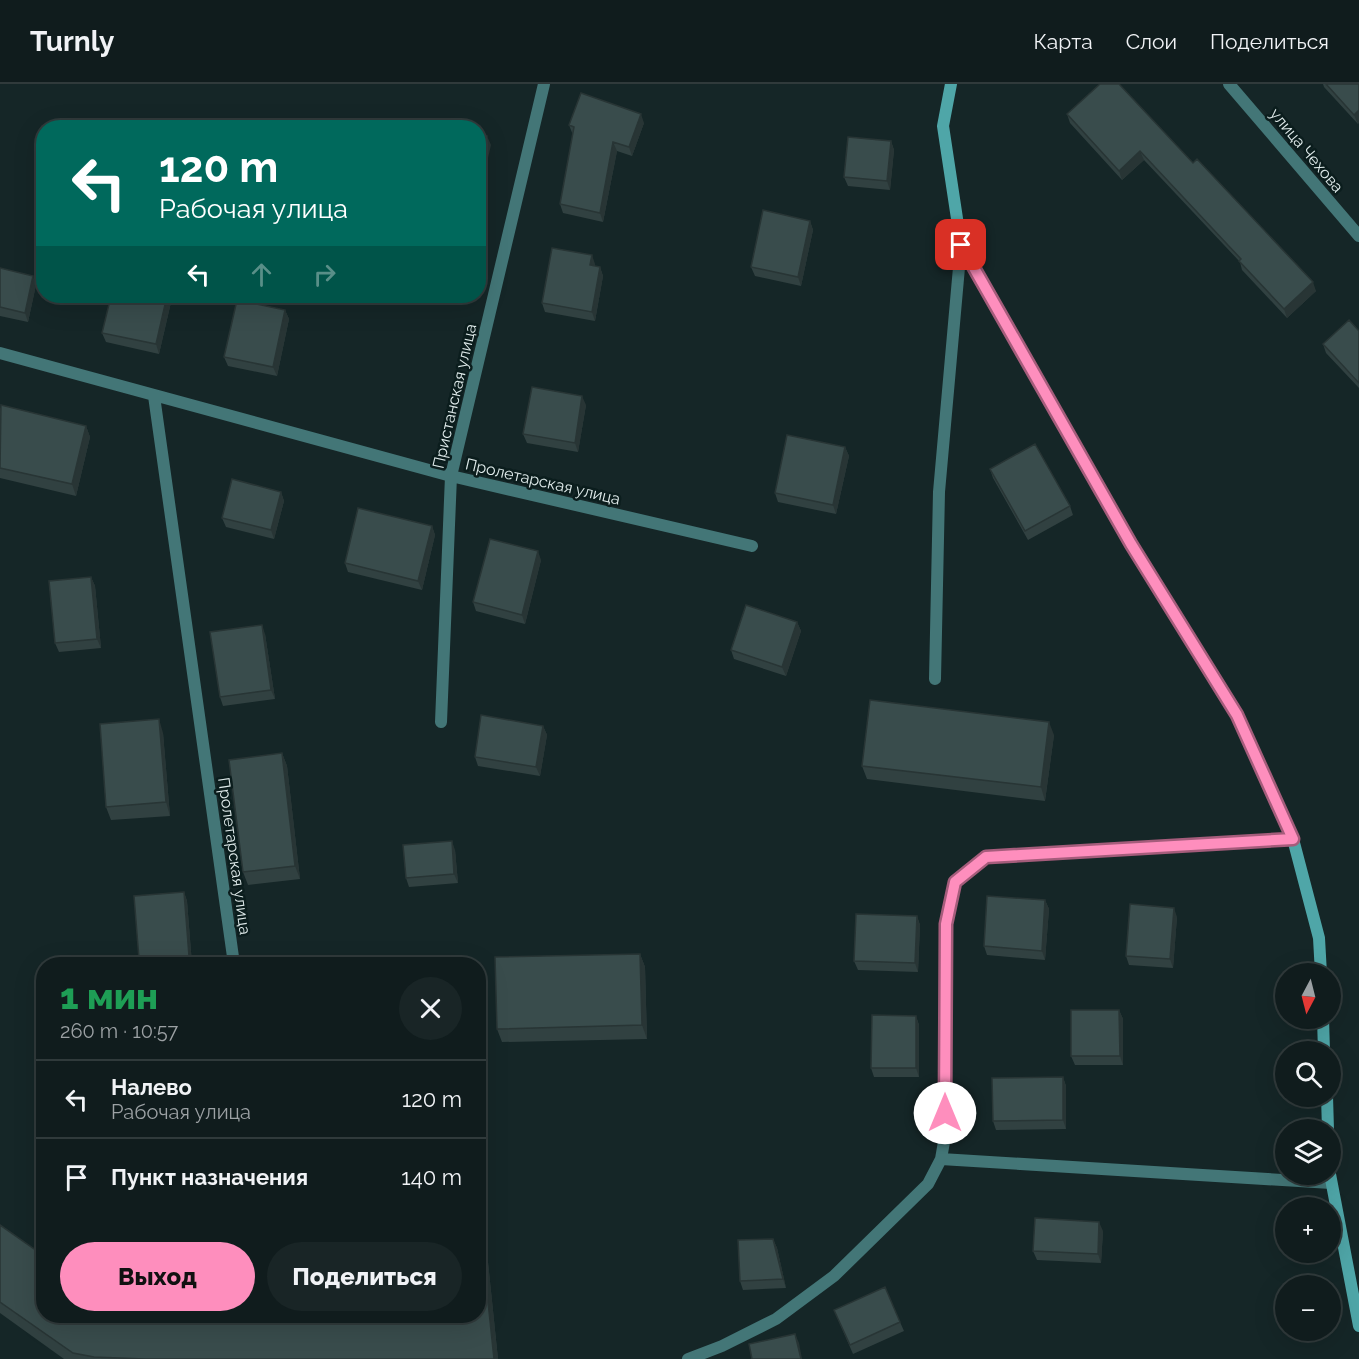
<!DOCTYPE html>
<html lang="ru">
<meta charset="utf-8">
<style>
:root{--surface:#101c1d;--page:#192526;--text:#f1f3f6;--muted:#9ca1a4;--line:#303a3b;--accent:#fe8ebd}
body{margin:0;font-family:Raleway,sans-serif;background:var(--page);color:var(--text);height:100vh;display:flex;flex-direction:column;font-size:22px;white-space:nowrap}
*{box-sizing:border-box;margin:0}
p{font-size:20px;color:var(--muted)}
.icon{flex:none;width:33px;height:33px;fill:none;stroke:currentColor;stroke-width:2;stroke-linecap:round;stroke-linejoin:round}
.map{position:relative;flex:1;overflow:hidden}
.details{position:absolute;left:36px;top:873px;width:450px;height:366px;display:flex;flex-direction:column;background:var(--surface);border-radius:24px;box-shadow:0 6px 24px #0002,0 0 0 2px var(--line)}
.details>*{flex:none}
.top-card{position:absolute;left:36px;top:36px;width:450px;height:183px;border-radius:24px;box-shadow:0 6px 24px #0002,0 0 0 2px var(--line);background:#00695c;color:#fff;overflow:hidden}
.needle{width:39px;rotate:187deg}
.fabs{position:absolute;left:1275px;top:879px;display:grid;gap:12px}
.fabs a{display:grid;place-items:center;width:66px;height:66px;border-radius:50%;background:var(--surface);box-shadow:0 6px 24px #0002,0 0 0 2px var(--line);font-size:30px}
.pin{position:absolute;display:grid;place-items:center;width:51px;height:51px;color:#fff;margin:-26px;border-radius:12px;box-shadow:0 3px 9px #0006}
.me{position:absolute;width:66px;margin:-33px;rotate:0deg;stroke-linejoin:round;filter:drop-shadow(0 0 4px #0008)}
.turn{display:flex;align-items:center;gap:21px;height:126px;padding:0 24px;font-size:27px}
.turn .icon{width:78px;height:78px;stroke-width:2.5}
.turn b{display:block;font-size:42px;line-height:51px}
.lanes{display:flex;align-items:center;height:57px;padding:0 24px;background:#0003;justify-content:center;gap:30px;direction:ltr}
.lanes .off{opacity:.35}
.round{display:grid;place-items:center;flex:none;width:63px;height:63px;border-radius:32px;background:var(--page)}
.headline{display:flex;align-items:center;justify-content:space-between;height:102px;padding:0 24px}
h1{font-size:36px;font-weight:800;line-height:45px;color:#1e9e55}
.primary-button{display:flex;gap:12px;margin-top:auto;padding:12px 24px}
.primary-button a{flex:1;height:69px;border-radius:36px;background:var(--accent);color:#111;font-size:24px;font-weight:800;line-height:69px;text-align:center}
.primary-button a+a{background:var(--page);color:var(--text)}
ul{padding:0;list-style:none}
li{display:flex;align-items:center;gap:18px;height:78px;padding:0 24px;border-top:2px solid var(--line)}
li div{flex:1}
li b{display:block;font-size:22px}
li em{font-style:normal}
header{display:flex;align-items:center;gap:36px;box-sizing:border-box;height:84px;padding:0 30px;background:var(--surface);border-bottom:2px solid var(--line)}
header strong{font-size:28px}
nav{display:flex;gap:33px;margin-inline-start:auto;font-size:21px}
.map>svg:first-child{display:block}
.lines{fill:none;stroke-linecap:round;stroke-linejoin:round}
.lane{stroke:#437677;stroke-width:12}
.street{stroke:#437677;stroke-width:12}
.secondary{stroke:#4fa6a8;stroke-width:12}
.wall{fill:#314141}
.shaded-wall{fill:#283535}
.building{fill:#394c4c;stroke:#283535;stroke-width:1.5}
.route-casing{stroke:#a55c7b;stroke-width:15}
.route{stroke:#fe8ebd;stroke-width:10}
.labels{text-anchor:middle;stroke-width:5;stroke-linejoin:round;paint-order:stroke}
.street-label{font-size:16px;fill:#e1ecec;stroke:#0b1d1d}
</style>
<header>
<strong>Turnly</strong>
<nav><a>Карта</a><a>Слои</a><a>Поделиться</a></nav>
</header>
<div class="map">
<svg width="1359" height="1275" viewBox="0 0 1359 1275">
<rect width="100%" height="100%" fill="#152627"/>
<g class="lines">
<!-- lane -->
<path class="lane" d="M 935,595 L 939,408 L 961,161"/>
<!-- street -->
<path class="street" d="M 1229,0 L 1359,152
M 0,269 L 451,392 L 752,462
M 154,312 L 234,880
M 441,638 L 451,392 L 544,0
M 941,1075 L 1331,1099
M 688,1275 L 722,1262 L 776,1235 L 834,1192 L 928,1100 L 941,1075 L 945,1052 L 946,840 L 955,798 L 986,773 L 1293,755"/>
<!-- secondary -->
<path class="secondary" d="M 951,0 L 943,42 L 961,161 L 1131,460 L 1237,631 L 1293,755 L 1319,854 L 1321,890
M 1323,934 L 1324,968
M 1327,1012 L 1328,1046
M 1330,1090 L 1359,1242"/>
</g>
<!-- wall -->
<path class="wall" d="M 1323,0 L 1359,0 L 1359,38 L 1358,40 L 1324,3 Z
M 1067,30 L 1193,79 L 1316,207 L 1287,234 L 1242,186 L 1240,178 L 1144,76 L 1122,96 L 1070,39 Z
M 644,39 L 632,72 L 617,67 L 603,138 L 563,129 L 560,120 L 573,51 L 569,41 Z
M 891,57 L 894,66 L 890,106 L 848,102 L 844,93 Z
M 810,137 L 813,146 L 801,202 L 755,192 L 751,183 Z
M 595,180 L 595,182 L 600,183 L 603,192 L 595,237 L 545,228 L 542,219 Z
M 0,184 L 36,201 L 28,238 L 0,232 Z
M 172,214 L 159,270 L 106,258 L 102,249 Z
M 285,226 L 289,235 L 277,292 L 228,282 L 224,273 Z
M 1359,247 L 1359,304 L 1326,269 L 1323,260 Z
M 586,321 L 578,368 L 527,359 L 523,350 Z
M 0,324 L 86,342 L 90,353 L 76,412 L 0,394 Z
M 845,363 L 849,372 L 836,430 L 778,418 L 775,409 Z
M 990,385 L 1070,422 L 1073,431 L 1028,456 L 993,394 Z
M 281,408 L 284,417 L 274,455 L 226,443 L 222,434 Z
M 432,442 L 435,451 L 422,506 L 348,488 L 345,479 Z
M 541,476 L 525,540 L 476,527 L 473,518 Z
M 91,493 L 95,502 L 101,564 L 59,568 L 55,559 Z
M 797,538 L 801,547 L 786,592 L 734,575 L 731,566 Z
M 265,550 L 275,615 L 223,622 L 220,613 Z
M 543,642 L 547,651 L 540,692 L 478,682 L 475,673 Z
M 163,649 L 170,732 L 111,736 L 106,723 Z
M 1054,651 L 1045,717 L 867,695 L 862,682 Z
M 282,669 L 287,682 L 300,795 L 248,801 L 243,788 Z
M 455,766 L 458,799 L 409,803 L 406,794 Z
M 184,808 L 187,817 L 192,880 L 141,880 L 139,875 Z
M 1045,816 L 1049,825 L 1045,876 L 987,871 L 984,862 Z
M 917,832 L 920,841 L 918,888 L 858,886 L 854,877 Z
M 1177,833 L 1173,884 L 1129,881 L 1126,872 Z
M 640,870 L 645,883 L 647,955 L 502,958 L 497,945 Z
M 1119,926 L 1123,935 L 1123,981 L 1075,981 L 1071,972 Z
M 916,932 L 919,941 L 919,993 L 874,993 L 871,984 Z
M 1063,993 L 1066,1002 L 1066,1045 L 996,1046 L 993,1037 Z
M 478,1081 L 498,1275 L 64,1275 L 0,1229 L 0,1141 L 44,1232 L 478,1232 Z
M 1103,1147 L 1101,1179 L 1037,1176 L 1033,1167 Z
M 773,1155 L 777,1164 L 786,1204 L 743,1206 L 740,1197 Z
M 834,1226 L 900,1238 L 904,1247 L 853,1270 Z"/>
<!-- shaded-wall -->
<path class="shaded-wall" d="M 1359,26 L 1359,38 L 1358,40 L 1354,31 Z
M 641,30 L 644,39 L 632,72 L 629,63 Z
M 487,52 L 491,61 L 480,109 L 478,106 L 478,91 Z
M 891,57 L 894,66 L 890,106 L 887,97 Z
M 613,58 L 617,67 L 603,138 L 600,129 Z
M 1140,67 L 1144,76 L 1122,96 L 1119,87 Z
M 810,137 L 813,146 L 801,202 L 798,193 Z
M 592,171 L 595,180 L 593,190 L 590,181 Z
M 600,183 L 603,192 L 595,237 L 592,228 Z
M 33,192 L 36,201 L 28,238 L 25,229 Z
M 1313,198 L 1316,207 L 1287,234 L 1284,225 Z
M 167,212 L 171,212 L 172,214 L 159,270 L 156,260 Z
M 285,226 L 289,235 L 277,292 L 273,283 Z
M 582,312 L 586,321 L 578,368 L 575,359 Z
M 86,342 L 90,353 L 76,412 L 72,400 Z
M 845,363 L 849,372 L 836,430 L 833,421 Z
M 281,408 L 284,417 L 274,455 L 271,446 Z
M 432,442 L 435,451 L 422,506 L 418,497 Z
M 538,467 L 541,476 L 525,540 L 522,531 Z
M 91,493 L 95,502 L 101,564 L 97,555 Z
M 797,538 L 801,547 L 786,592 L 782,583 Z
M 262,541 L 265,550 L 275,615 L 271,606 Z
M 159,635 L 163,649 L 170,732 L 166,718 Z
M 1049,638 L 1054,651 L 1045,717 L 1041,703 Z
M 543,642 L 547,651 L 540,692 L 536,683 Z
M 282,669 L 287,682 L 300,795 L 295,782 Z
M 452,757 L 455,766 L 458,799 L 454,790 Z
M 184,808 L 187,817 L 192,880 L 189,872 Z
M 1045,816 L 1049,825 L 1045,876 L 1042,867 Z
M 1174,824 L 1177,833 L 1173,884 L 1170,875 Z
M 917,832 L 920,841 L 918,888 L 915,879 Z
M 640,870 L 645,883 L 647,955 L 642,941 Z
M 1119,926 L 1123,935 L 1123,981 L 1120,972 Z
M 916,932 L 919,941 L 919,993 L 916,984 Z
M 1063,993 L 1066,1002 L 1066,1045 L 1063,1036 Z
M 478,1081 L 498,1275 L 494,1275 L 478,1122 Z
M 1099,1138 L 1103,1147 L 1101,1179 L 1098,1170 Z
M 773,1155 L 777,1164 L 786,1204 L 783,1195 Z
M 795,1250 L 799,1259 L 802,1275 L 801,1275 Z"/>
<!-- building -->
<path class="building" d="M 1100,0 L 1119,0 L 1193,79 L 1197,75 L 1313,198 L 1284,225 L 1239,177 L 1241,175 L 1140,67 L 1119,87 L 1067,30 Z
M 1326,0 L 1359,0 L 1359,26 L 1354,31 Z
M 581,9 L 641,30 L 629,63 L 613,58 L 600,129 L 560,120 L 574,43 L 569,41 Z
M 478,50 L 487,52 L 478,91 Z
M 848,53 L 891,57 L 887,97 L 844,93 Z
M 763,126 L 810,137 L 798,193 L 751,183 Z
M 552,164 L 592,171 L 590,181 L 600,183 L 592,228 L 542,219 Z
M 0,184 L 33,192 L 25,229 L 0,223 Z
M 111,212 L 167,212 L 156,260 L 102,249 Z
M 237,216 L 285,226 L 273,283 L 224,273 Z
M 1349,236 L 1359,247 L 1359,299 L 1323,260 Z
M 532,303 L 582,312 L 575,359 L 523,350 Z
M 1,321 L 86,342 L 72,400 L 0,384 Z
M 787,351 L 845,363 L 833,421 L 775,409 Z
M 1035,360 L 1070,422 L 1025,447 L 990,385 Z
M 232,395 L 281,408 L 271,446 L 222,434 Z
M 358,424 L 432,442 L 418,497 L 345,479 Z
M 490,455 L 538,467 L 522,531 L 473,518 Z
M 91,493 L 97,555 L 55,559 L 49,497 Z
M 746,521 L 797,538 L 782,583 L 731,566 Z
M 262,541 L 271,606 L 220,613 L 210,548 Z
M 870,616 L 1049,638 L 1041,703 L 862,682 Z
M 481,631 L 543,642 L 536,683 L 475,673 Z
M 159,635 L 166,718 L 106,723 L 100,640 Z
M 282,669 L 295,782 L 243,788 L 229,676 Z
M 452,757 L 454,790 L 406,794 L 403,761 Z
M 184,808 L 189,872 L 139,875 L 134,812 Z
M 987,812 L 1045,816 L 1042,867 L 984,862 Z
M 1130,820 L 1174,824 L 1170,875 L 1126,872 Z
M 856,830 L 917,832 L 915,879 L 854,877 Z
M 640,870 L 642,941 L 497,945 L 495,873 Z
M 1071,926 L 1119,926 L 1120,972 L 1071,972 Z
M 872,931 L 916,932 L 916,984 L 871,984 Z
M 1063,993 L 1063,1036 L 993,1037 L 992,994 Z
M 478,1122 L 494,1275 L 145,1275 L 94,1273 L 73,1269 L 0,1218 L 0,1141 L 44,1172 L 44,1232 L 478,1232 Z
M 1035,1134 L 1099,1138 L 1098,1170 L 1033,1167 Z
M 773,1155 L 783,1195 L 740,1197 L 738,1156 Z
M 885,1203 L 900,1238 L 850,1261 L 834,1226 Z
M 795,1250 L 801,1275 L 752,1275 L 749,1260 Z"/>
<g class="lines">
<!-- route casing -->
<g class="route-casing">
<path id="route" d="M 945,1029 L 946,840 L 955,798 L 986,773 L 1293,755 L 1237,631 L 1131,460 L 961,161"/>
</g>
<!-- route -->
<use href="#route" class="route"/>
</g>
<g class="labels">
<!-- street labels -->
<g class="street-label">
<text transform="translate(1307 66) rotate(50)" y="6">улица Чехова</text>
<text transform="translate(454 312) rotate(-77)" y="6">Пристанская улица</text>
<text transform="translate(543 397) rotate(13)" y="6">Пролетарская улица</text>
<text transform="translate(235 772) rotate(82)" y="6">Пролетарская улица</text>
</g>
</g>
</svg>
<div class="fabs">
<a><svg class="needle" viewBox="-14 -14 28 28"><path d="M0-13l5 13h-10z" fill="#e53935"/><path d="M0 13l5-13h-10z" fill="#9ca1a4"/></svg></a>
<a><svg class="icon" aria-label="search" viewBox="0 0 24 24"><circle cx="10" cy="10" r="6"/><path d="M15 15l6 6"/></svg></a>
<a><svg class="icon" aria-label="layers" viewBox="0 0 24 24"><path d="M12 4l9 5-9 5-9-5zM3 14l9 5 9-5"/></svg></a>
<a>+</a>
<a>−</a>
</div>
<div class="pin" style="left:961px;top:161px;background:#d93025"><svg class="icon" aria-label="arrive" viewBox="0 0 24 24"><path d="M6 21V4h12l-3 4 3 4H6"/></svg></div>
<svg class="me" style="left:945px;top:1029px" viewBox="-20 -20 40 40"><circle r="19" fill="#fff"/><path d="M0-13L10 11 0 6-10 11z" fill="#fe8ebd"/></svg>
<div class="top-card">
<div class="turn"><svg class="icon" aria-label="left" viewBox="0 0 24 24"><path d="M17 20v-9H6M10 6l-5 5 5 5"/></svg><div><b>120 m</b>Рабочая улица</div></div>
<div class="lanes"><svg class="icon" aria-label="left" viewBox="0 0 24 24"><path d="M17 20v-9H6M10 6l-5 5 5 5"/></svg><svg class="icon off" aria-label="ahead" viewBox="0 0 24 24"><path d="M12 20V5M6 11l6-6 6 6"/></svg><svg class="icon off" aria-label="right" viewBox="0 0 24 24"><path d="M7 20v-9h11M14 6l5 5-5 5"/></svg></div>
</div>
<section class="details">
<div class="headline"><div><h1>1 мин</h1><p>260 m · 10:57</p></div><a class="round"><svg class="icon" aria-label="close" viewBox="0 0 24 24"><path d="M6 6l12 12M18 6L6 18"/></svg></a></div>
<ul>
<li><svg class="icon" aria-label="left" viewBox="0 0 24 24"><path d="M17 20v-9H6M10 6l-5 5 5 5"/></svg><div><b>Налево</b><p>Рабочая улица</p></div><em>120 m</em></li>
<li><svg class="icon" aria-label="arrive" viewBox="0 0 24 24"><path d="M6 21V4h12l-3 4 3 4H6"/></svg><div><b>Пункт назначения</b></div><em>140 m</em></li>
</ul>
<div class="primary-button"><a>Выход</a><a>Поделиться</a></div>
</section>
</div>
